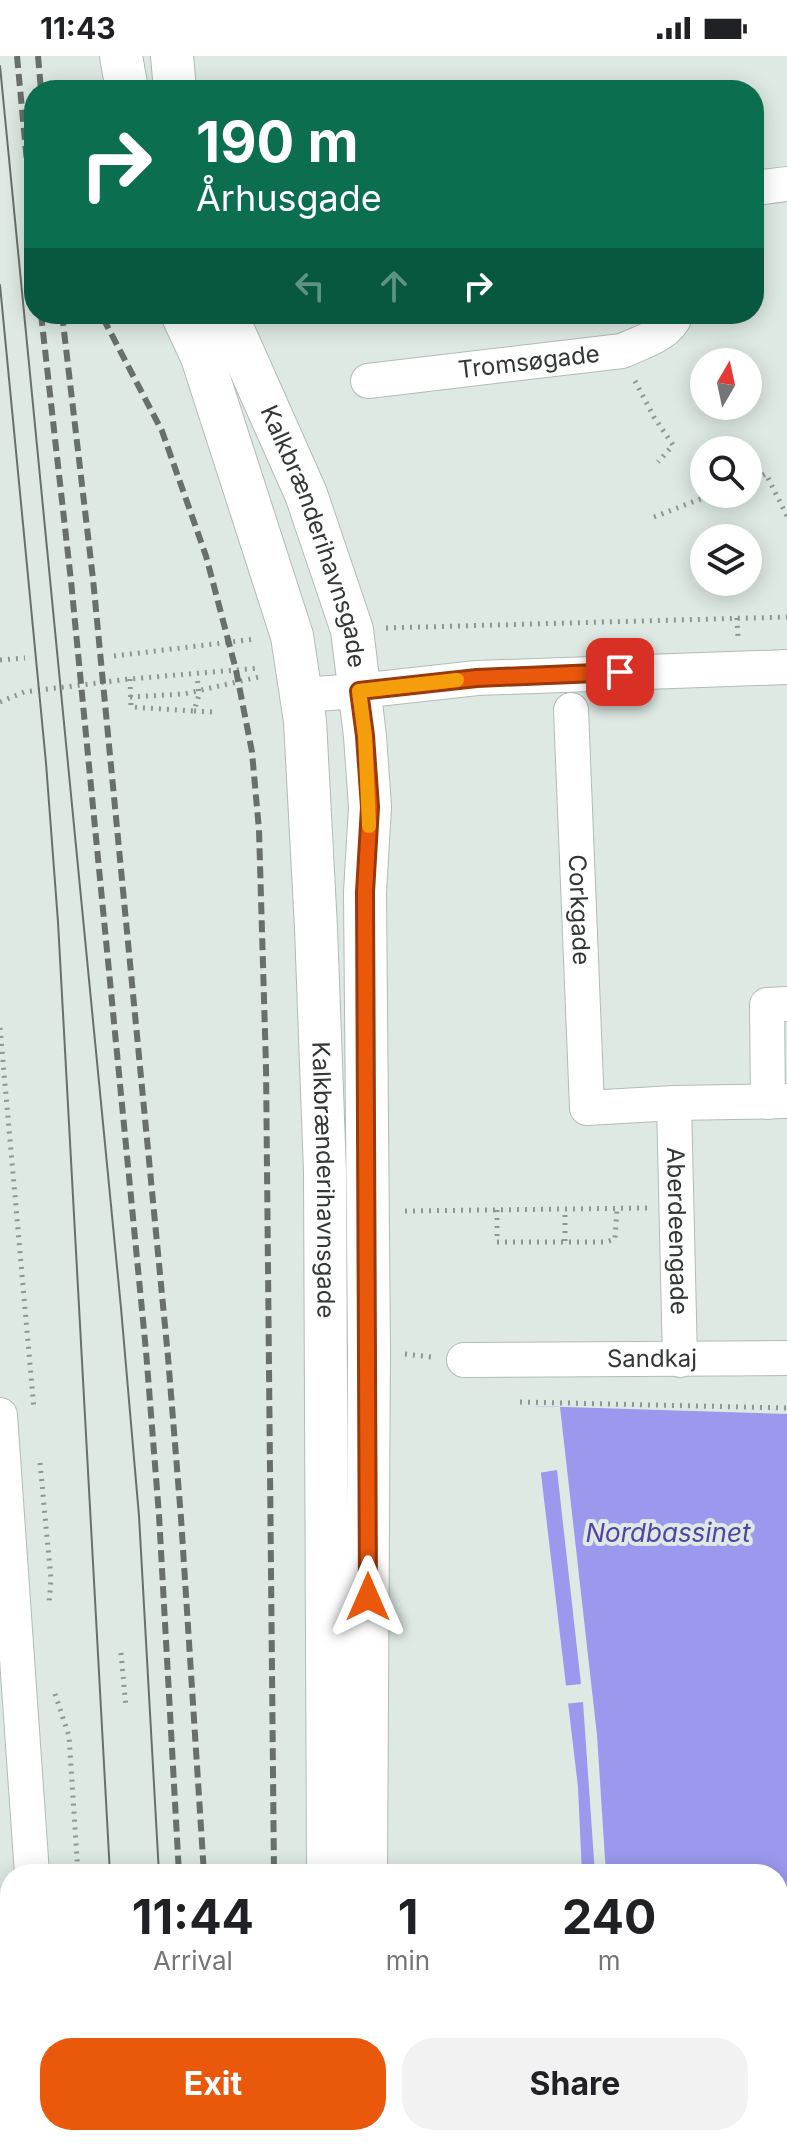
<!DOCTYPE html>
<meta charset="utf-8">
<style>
:root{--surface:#fff;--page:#f2f2f2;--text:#202124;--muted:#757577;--accent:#ea580c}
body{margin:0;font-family:Inter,sans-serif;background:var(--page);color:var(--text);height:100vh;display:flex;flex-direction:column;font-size:30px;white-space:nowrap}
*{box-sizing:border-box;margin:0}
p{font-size:26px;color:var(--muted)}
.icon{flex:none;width:44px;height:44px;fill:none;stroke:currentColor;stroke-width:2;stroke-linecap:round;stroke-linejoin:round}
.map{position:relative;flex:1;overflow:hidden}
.details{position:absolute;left:0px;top:1808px;width:788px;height:282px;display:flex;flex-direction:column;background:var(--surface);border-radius:32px 32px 0 0;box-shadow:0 4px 20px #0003}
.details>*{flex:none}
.hud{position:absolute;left:24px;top:24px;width:740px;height:244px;border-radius:32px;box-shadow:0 4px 20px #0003;background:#0b6e4f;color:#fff;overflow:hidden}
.needle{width:52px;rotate:9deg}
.buttons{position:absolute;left:690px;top:292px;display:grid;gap:16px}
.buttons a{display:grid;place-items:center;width:72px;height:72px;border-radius:50%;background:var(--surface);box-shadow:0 4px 20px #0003;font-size:40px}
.pin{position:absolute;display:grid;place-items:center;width:68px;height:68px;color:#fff;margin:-34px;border-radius:16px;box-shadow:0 4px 12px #0006}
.me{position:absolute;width:88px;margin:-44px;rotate:0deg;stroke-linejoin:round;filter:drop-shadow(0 0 6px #0008)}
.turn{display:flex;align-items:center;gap:28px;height:168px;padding:0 40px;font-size:36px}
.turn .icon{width:104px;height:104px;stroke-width:2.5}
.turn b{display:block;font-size:56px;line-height:68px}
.lanes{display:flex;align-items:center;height:76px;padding:0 40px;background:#0003;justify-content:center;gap:40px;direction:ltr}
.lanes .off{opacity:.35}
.eta{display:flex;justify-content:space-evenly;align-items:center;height:136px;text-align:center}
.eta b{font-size:48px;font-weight:700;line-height:56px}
.primary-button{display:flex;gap:16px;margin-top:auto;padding:16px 40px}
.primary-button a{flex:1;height:92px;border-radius:32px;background:var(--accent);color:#fff;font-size:32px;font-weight:700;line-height:92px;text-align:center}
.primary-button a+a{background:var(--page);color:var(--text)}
.status{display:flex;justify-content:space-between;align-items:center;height:56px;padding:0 40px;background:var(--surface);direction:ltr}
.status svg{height:22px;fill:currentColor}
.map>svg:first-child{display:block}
.water{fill:#9c98ed}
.pier{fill:#dee9e3}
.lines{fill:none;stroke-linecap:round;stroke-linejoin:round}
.minor-casing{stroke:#b1bcb6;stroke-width:36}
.major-casing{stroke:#b1bcb6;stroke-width:44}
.path{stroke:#8e9692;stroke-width:5;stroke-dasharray:2 6;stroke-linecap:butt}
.minor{stroke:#fff;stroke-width:34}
.major{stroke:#fff;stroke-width:42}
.tram{stroke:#69706c;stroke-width:2}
.rail{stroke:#69706c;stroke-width:6;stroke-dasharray:12 6;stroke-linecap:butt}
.route-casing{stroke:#983908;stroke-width:20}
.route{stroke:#ea580c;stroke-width:14}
.slow{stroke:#f59e0b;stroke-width:14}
.labels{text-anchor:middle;stroke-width:8;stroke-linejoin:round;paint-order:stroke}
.street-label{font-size:24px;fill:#323734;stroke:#dee9e3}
.water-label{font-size:26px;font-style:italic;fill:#5244a7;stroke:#dee9e3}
</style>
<div class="status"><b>11:43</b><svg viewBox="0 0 49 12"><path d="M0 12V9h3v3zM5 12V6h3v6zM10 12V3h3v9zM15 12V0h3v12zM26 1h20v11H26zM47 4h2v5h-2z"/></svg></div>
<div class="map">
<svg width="787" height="2089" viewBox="0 0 787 2089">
<rect width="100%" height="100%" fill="#dee9e3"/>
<!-- water -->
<path class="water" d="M 533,1350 L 787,1358 L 787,2042 L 778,2042 L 778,1818 L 582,1818 L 578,1731 Z"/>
<!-- pier -->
<path class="pier" d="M 531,1350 L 560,1351 L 597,1679 L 606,1818 L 595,1818 L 583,1646 L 564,1648 L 562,1630 L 581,1628 L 557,1414 L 538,1417 Z"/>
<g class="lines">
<!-- minor casing -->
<g class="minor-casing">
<g id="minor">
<path d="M 754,132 L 787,128"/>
<path id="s1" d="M 368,325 L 622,295 C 641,286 669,279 676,258"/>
<path d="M 300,639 L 359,635 L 477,622 L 787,611"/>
<path id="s2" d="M 571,654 L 587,1052 L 674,1047 L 787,1045"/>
<path d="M 768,1046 L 767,949 L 787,948"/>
<path id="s3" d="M 674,1047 L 680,1304"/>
<path id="s4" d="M 464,1304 L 787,1302"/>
<path d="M 0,1359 L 32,1818"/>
<path d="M 0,2023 L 10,2022"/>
<path d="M 41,2089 L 42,2080"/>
</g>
</g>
<!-- major casing -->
<g class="major-casing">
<g id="major">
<path d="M 121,0 L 127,34"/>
<path d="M 172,0 L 175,34"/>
<path id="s5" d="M 182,258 L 202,301 L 292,580 L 305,665 L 316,872 L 325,1116 L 328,1818"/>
<path id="s6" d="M 226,258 L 306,438 L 352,574 L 365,680 L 370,751 L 365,836 L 369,1294 L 366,1818"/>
<path d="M 329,2080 L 329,2089"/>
<path d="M 360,2080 L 360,2089"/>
</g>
</g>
<!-- path -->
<path class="path" d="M 635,325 L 654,361 L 673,389 L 658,406
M 748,425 L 766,418 L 787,460
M 654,461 L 713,438
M 737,562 L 738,583
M 386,572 L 787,561
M 114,600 L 256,583
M 0,604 L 25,602
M 130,623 L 131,651 L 194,655 L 199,639 L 197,619
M 130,641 L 184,638 L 263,620
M 0,646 L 24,636 L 130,623 L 260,612
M 194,655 L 213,656
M 0,972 L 34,1353
M 497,1154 L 497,1186 L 606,1186 L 615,1183 L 617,1152
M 405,1155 L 647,1152
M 565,1185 L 565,1153
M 405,1298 L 431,1301
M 520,1346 L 787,1352
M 40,1407 L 51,1523 L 49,1548
M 121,1597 L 126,1652
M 55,1638 L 69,1680 L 78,1818
M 402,2080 L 402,2089
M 78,2089 L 79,2080"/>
<!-- minor -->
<use href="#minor" class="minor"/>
<!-- major -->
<use href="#major" class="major"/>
<!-- tram -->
<path class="tram" d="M 0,10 L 121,1252 L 139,1460 L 159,1818
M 0,229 L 46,707 L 58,866 L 110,1818
M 119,2080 L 119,2089
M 155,2089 L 156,2080"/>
<!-- rail -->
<path class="rail" d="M 17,0 L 34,181
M 38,0 L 41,34
M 41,258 L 71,525 L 146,1295 L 159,1459 L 179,1818
M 62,258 L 93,523 L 168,1301 L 181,1462 L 204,1818
M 103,262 L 162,375 L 206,500 L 236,614 L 252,696 L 259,774 L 266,1010 L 274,1818
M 211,2080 L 211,2089
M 277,2080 L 277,2089
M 176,2089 L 176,2080"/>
</g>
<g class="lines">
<!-- route casing -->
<g class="route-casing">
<path id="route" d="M 368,1541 L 365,836 L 370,751 L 365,680 L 359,635 L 477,622 L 620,616"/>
</g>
<!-- route -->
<use href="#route" class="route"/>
<!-- slow -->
<path class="slow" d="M 369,770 L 365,680 L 359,635 L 457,624"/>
</g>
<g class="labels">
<!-- street labels -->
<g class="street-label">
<text dy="8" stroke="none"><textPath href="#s1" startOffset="162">Tromsøgade</textPath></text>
<text dy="8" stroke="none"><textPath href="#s6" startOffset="240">Kalkbrænderihavnsgade</textPath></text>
<text dy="8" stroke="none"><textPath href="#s2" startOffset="200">Corkgade</textPath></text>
<text dy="8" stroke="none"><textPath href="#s5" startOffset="886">Kalkbrænderihavnsgade</textPath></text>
<text dy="8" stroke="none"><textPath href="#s3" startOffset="128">Aberdeengade</textPath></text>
<text dy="8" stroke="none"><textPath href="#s4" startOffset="188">Sandkaj</textPath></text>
</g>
<!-- water labels -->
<g class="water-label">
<text x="668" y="1486">Nordbassinet</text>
</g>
</g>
</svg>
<div class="buttons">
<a><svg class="needle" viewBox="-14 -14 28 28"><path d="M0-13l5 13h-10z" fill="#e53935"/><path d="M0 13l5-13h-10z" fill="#757577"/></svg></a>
<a><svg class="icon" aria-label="search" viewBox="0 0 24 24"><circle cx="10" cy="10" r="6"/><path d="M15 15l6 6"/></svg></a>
<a><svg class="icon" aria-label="layers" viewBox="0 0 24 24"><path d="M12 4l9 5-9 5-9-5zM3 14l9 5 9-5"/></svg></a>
</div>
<div class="pin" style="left:620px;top:616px;background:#d93025"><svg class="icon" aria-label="arrive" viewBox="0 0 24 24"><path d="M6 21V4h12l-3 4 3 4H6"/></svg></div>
<svg class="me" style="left:368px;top:1541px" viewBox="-20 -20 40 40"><path d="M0-17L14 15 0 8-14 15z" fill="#ea580c" stroke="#fff" stroke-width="4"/></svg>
<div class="hud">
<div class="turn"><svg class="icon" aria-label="right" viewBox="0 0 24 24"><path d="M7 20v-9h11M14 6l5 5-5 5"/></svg><div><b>190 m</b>Århusgade</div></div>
<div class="lanes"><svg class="icon off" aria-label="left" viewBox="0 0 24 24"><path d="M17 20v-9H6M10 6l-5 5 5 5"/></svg><svg class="icon off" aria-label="ahead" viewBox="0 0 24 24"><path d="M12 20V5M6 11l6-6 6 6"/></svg><svg class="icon" aria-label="right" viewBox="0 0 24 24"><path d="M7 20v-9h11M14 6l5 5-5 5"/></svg></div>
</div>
<section class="details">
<div class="eta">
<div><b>11:44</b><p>Arrival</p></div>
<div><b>1</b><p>min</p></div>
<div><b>240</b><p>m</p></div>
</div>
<div class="primary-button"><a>Exit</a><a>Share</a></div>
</section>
</div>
